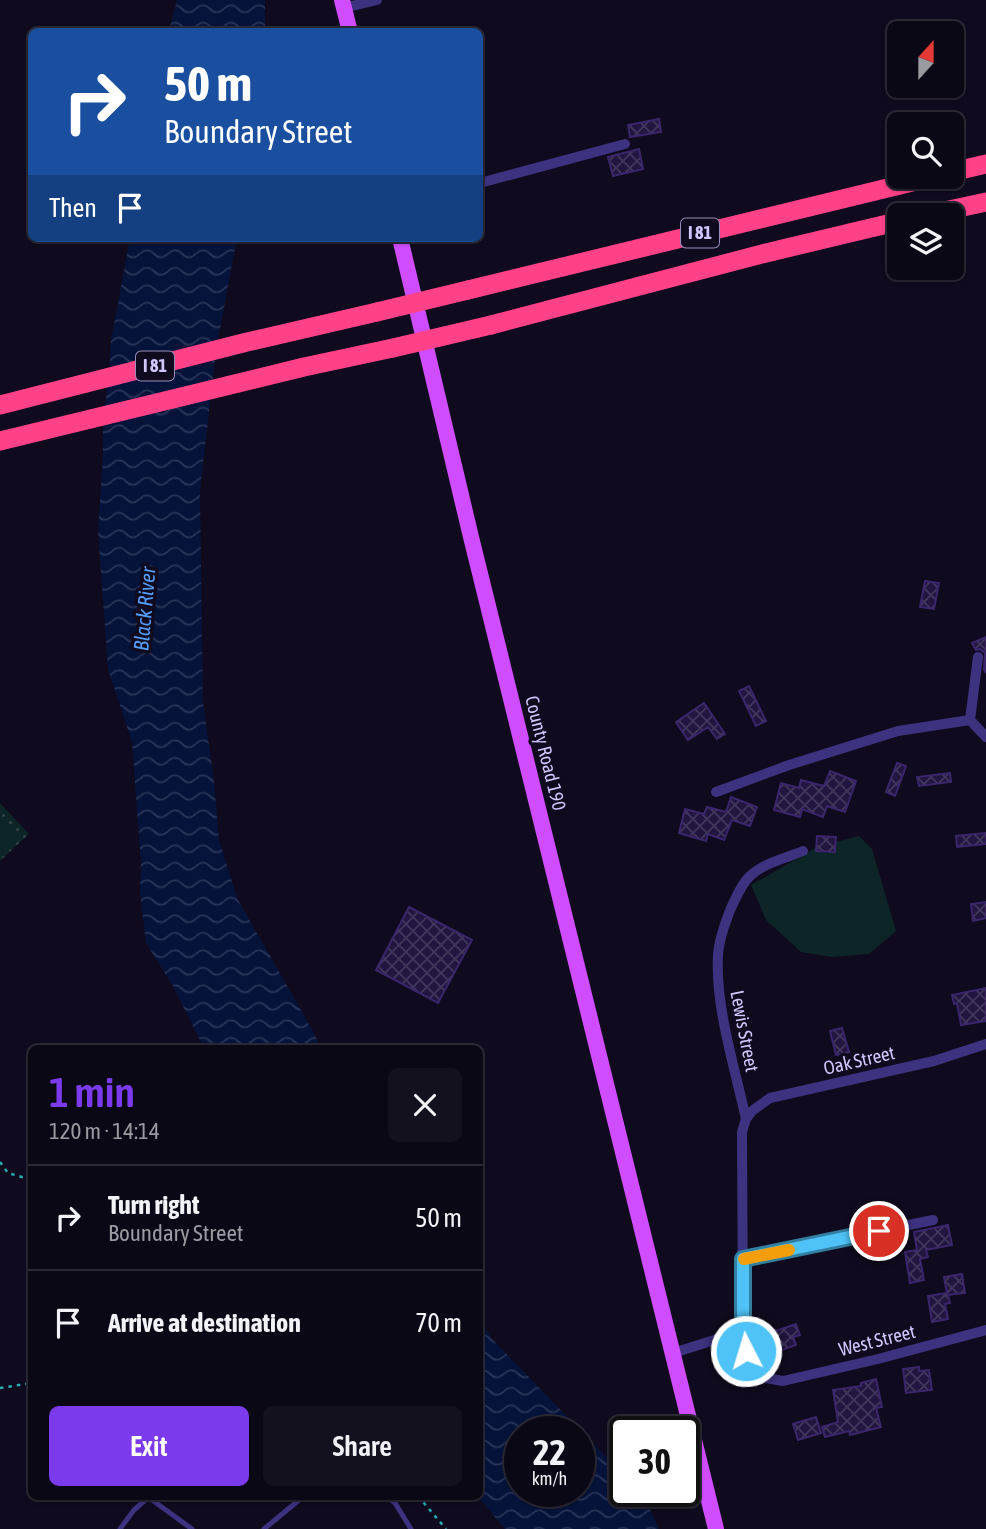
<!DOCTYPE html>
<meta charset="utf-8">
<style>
:root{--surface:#0b0816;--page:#14111f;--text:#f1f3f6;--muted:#9a9aa1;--line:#2b2935;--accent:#7c3aed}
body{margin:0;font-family:"Asap Condensed",sans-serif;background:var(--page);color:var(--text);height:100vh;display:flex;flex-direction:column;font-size:26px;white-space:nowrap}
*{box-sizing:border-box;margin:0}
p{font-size:23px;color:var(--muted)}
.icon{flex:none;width:38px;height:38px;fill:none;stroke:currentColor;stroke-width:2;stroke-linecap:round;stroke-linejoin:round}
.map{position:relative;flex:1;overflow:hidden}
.drawer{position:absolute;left:28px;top:1045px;width:455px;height:455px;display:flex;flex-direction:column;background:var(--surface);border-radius:10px;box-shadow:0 2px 5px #0004,0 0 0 2px var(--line)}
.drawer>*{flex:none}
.hud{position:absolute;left:28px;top:28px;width:455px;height:214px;border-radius:10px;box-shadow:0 2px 5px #0004,0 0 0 2px var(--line);background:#1a4fa0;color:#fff;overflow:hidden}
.needle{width:46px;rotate:21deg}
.buttons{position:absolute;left:887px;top:21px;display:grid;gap:14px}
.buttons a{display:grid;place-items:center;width:77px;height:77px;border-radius:10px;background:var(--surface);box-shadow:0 2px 5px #0004,0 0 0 2px var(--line);font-size:35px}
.speed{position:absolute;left:504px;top:1416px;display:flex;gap:14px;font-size:35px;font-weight:700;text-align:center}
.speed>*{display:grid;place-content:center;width:91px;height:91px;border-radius:50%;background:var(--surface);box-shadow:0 2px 5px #0004,0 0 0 2px var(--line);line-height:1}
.speed small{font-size:18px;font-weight:400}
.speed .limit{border:4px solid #111;border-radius:10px;background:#fff;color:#111}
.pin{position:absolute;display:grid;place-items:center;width:60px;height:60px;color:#fff;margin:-30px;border:4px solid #fff;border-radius:50%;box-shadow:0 2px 7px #0007}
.me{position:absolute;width:77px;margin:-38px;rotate:355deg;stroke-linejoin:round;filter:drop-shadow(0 0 5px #0008)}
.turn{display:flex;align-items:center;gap:24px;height:147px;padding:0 21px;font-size:32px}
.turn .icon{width:91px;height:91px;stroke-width:2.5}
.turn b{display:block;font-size:49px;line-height:60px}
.then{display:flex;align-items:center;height:66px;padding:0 21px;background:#0003;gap:14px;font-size:26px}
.round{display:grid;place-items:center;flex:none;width:74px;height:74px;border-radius:10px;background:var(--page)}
.headline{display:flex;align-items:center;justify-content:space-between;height:119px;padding:0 21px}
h1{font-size:42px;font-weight:600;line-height:52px;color:var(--accent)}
.cta{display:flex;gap:14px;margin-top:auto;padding:14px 21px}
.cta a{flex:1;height:80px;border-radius:10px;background:var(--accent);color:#fff;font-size:28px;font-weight:600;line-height:80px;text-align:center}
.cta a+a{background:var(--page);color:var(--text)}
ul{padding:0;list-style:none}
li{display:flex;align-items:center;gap:21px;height:105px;padding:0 21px;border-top:2px solid var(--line)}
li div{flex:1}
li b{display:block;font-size:26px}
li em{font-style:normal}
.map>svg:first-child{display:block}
.grass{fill:url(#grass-dots)}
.garden{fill:#0d2527}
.water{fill:url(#water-waves);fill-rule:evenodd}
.building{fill:url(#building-cross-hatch);stroke:#3b256c;stroke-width:2}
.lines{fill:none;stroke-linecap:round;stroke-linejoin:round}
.path{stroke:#25adb4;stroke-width:2.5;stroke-dasharray:3.5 5;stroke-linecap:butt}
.service{stroke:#3d327f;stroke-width:5}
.minor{stroke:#3d327f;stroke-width:10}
.primary{stroke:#d04dff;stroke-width:16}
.motorway{stroke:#ff4187;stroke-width:19}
.motorway-bridge{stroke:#ff4187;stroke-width:19}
.route-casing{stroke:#337fa1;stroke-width:18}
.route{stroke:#4fc3f7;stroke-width:12}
.slow{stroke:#f59e0b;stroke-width:12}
.labels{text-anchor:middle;stroke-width:7;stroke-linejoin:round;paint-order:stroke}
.shield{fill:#0f0a1d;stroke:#988ebb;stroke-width:2}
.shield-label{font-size:18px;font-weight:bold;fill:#d3c6ff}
.street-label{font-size:19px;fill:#d3c6ff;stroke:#0f0a1d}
.water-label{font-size:21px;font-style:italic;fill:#549dff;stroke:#0f0a1d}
</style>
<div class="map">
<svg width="986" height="1529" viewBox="0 0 986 1529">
<defs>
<pattern id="grass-dots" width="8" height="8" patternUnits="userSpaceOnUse" patternTransform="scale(1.75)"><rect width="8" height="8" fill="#0d2527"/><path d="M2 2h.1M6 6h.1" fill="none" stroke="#2f4347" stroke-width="1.8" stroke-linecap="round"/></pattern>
<pattern id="water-waves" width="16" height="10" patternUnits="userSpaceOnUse" patternTransform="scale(1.75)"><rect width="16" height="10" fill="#05133a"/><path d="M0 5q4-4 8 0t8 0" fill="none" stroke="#293458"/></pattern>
<pattern id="building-cross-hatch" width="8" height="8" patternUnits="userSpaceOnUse" patternTransform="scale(1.75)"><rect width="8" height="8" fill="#22153f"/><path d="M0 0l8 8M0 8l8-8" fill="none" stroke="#41365c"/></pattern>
</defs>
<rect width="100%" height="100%" fill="#0f0a1d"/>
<!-- grass -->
<path class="grass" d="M 0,803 L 29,834 L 0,861 Z"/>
<!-- garden -->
<path class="garden" d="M 0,820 L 16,837 L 0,853 Z
M 859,836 L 872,849 L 896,931 L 869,954 L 832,957 L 801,952 L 766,920 L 751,885 L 817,847 Z"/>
<!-- water -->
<path class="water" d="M 177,0 L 265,0 L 265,31 L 169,31 Z
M 130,238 L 237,238 L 216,350 L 200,491 L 203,702 L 214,781 L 219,840 L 238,900 L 313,1031 L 321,1048 L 202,1048 L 201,1042 L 173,986 L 146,943 L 140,893 L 141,863 L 132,742 L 108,669 L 98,531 L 103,456 L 103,416 L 109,378 L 111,340 Z
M 480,1319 L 491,1338 L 625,1476 L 625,1491 L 639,1491 L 644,1496 L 659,1529 L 505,1529 L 477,1496 L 480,1496 ZM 520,1432 L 579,1432 L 579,1491 L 520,1491 Z"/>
<!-- building -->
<path class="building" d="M 659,119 L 661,132 L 630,137 L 628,125 Z
M 639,149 L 643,169 L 613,176 L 608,157 Z
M 925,581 L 939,583 L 934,609 L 920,607 Z
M 986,637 L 986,673 L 984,669 L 985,653 L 980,649 L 976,650 L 972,643 Z
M 749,686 L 766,721 L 756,726 L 739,691 Z
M 704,703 L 725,734 L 717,739 L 708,727 L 688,740 L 676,722 Z
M 897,763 L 906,766 L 895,796 L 886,792 Z
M 830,771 L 856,781 L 845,812 L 827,806 L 823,817 L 802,809 L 800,817 L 774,810 L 781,783 L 799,788 L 801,780 L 824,786 Z
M 950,773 L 951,782 L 919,786 L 917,777 Z
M 731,797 L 757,807 L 750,826 L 732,820 L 724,840 L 708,834 L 706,841 L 679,833 L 685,809 L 704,814 L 707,807 L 726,812 Z
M 986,833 L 986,844 L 957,847 L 956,836 Z
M 817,836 L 836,837 L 835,852 L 816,851 Z
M 986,902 L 986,918 L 973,921 L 971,904 Z
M 409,907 L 472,940 L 438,1003 L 376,970 Z
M 986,988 L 986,1021 L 961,1025 L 957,1003 L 954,1004 L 952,995 Z
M 842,1028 L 849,1052 L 836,1055 L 830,1031 Z
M 948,1225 L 952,1245 L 926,1250 L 928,1257 L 920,1259 L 924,1280 L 910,1283 L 905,1252 L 917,1250 L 914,1232 Z
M 962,1274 L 965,1293 L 948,1295 L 950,1303 L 945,1304 L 948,1319 L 932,1322 L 928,1296 L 947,1293 L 944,1277 Z
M 796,1324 L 800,1335 L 793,1337 L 796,1345 L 779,1351 L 772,1332 Z
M 919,1367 L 919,1371 L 929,1370 L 932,1390 L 906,1393 L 903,1369 Z
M 876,1379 L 882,1407 L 876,1408 L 881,1427 L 850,1435 L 849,1431 L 825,1437 L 822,1427 L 838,1422 L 833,1390 L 861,1386 L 861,1383 Z
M 816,1417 L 821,1433 L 798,1440 L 793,1424 Z"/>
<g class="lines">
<!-- path -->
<path class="path" d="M 0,1162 L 8,1173 L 22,1177 L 32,1176
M 0,1388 L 32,1383
M 418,1496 L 446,1529"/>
<!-- service -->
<path class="service" d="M 386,1496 L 395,1503 L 411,1529
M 148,1497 L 192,1529
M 120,1529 L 134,1510 L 150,1496
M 264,1529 L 304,1496"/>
<!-- minor -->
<path class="minor" d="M 344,8 L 377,0
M 480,183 L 625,144
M 970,720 L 978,657
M 716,792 L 789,765 L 898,731 L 970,720 L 986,737
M 803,851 C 786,858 764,863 750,876 C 741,884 736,898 731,908 C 725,923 719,939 718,955 C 715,1007 735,1068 746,1119 L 742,1132 L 743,1331 L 746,1351 L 754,1367 L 759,1374 L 766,1378 L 783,1381 L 878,1359 L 986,1330
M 746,1119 L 752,1111 L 770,1098 L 934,1061 L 986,1044
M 743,1259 L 933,1220
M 673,1353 L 743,1331"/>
<!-- primary -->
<path class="primary" d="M 342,0 L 350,32
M 400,238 L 471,537 L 716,1529"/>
<!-- motorway -->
<path class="motorway" d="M 952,172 L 986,164
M 926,215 L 986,202
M 468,290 L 933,177
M 491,325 L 766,253 L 900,221
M 0,405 L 247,342 L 377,312
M 0,441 L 304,367 L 393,348"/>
<!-- motorway-bridge -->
<path class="motorway-bridge" d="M 377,312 L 468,290
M 393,348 L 491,325"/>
</g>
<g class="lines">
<!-- route casing -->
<g class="route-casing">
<path id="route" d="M 746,1351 L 743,1331 L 743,1259 L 879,1231"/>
</g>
<!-- route -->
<use href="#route" class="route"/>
<!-- slow -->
<path class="slow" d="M 744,1259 L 789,1250"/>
</g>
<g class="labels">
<!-- shield labels -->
<g class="shield">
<rect x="681" y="218.5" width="38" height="29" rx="5"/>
<rect x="136" y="351.5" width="38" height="29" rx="5"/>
</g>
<g class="shield-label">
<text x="700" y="239">I 81</text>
<text x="155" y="372">I 81</text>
</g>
<!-- street labels -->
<g class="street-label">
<text transform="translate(546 753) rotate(76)" y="7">County Road 190</text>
<text transform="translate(745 1031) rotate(79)" y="7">Lewis Street</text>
<text transform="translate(859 1060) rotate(-13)" y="7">Oak Street</text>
<text transform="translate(877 1340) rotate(-14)" y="7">West Street</text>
</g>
<!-- water labels -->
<g class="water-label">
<text transform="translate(145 609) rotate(-85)" y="7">Black River</text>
</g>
</g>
</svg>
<div class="buttons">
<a><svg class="needle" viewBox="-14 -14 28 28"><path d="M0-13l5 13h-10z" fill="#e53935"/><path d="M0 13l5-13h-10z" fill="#9a9aa1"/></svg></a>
<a><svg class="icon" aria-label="search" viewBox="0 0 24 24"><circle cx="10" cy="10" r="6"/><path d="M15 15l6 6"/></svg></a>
<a><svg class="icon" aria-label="layers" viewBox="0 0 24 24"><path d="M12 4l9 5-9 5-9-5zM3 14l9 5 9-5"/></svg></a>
</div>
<div class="speed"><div>22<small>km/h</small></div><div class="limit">30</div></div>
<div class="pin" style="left:879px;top:1231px;background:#d93025"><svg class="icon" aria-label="arrive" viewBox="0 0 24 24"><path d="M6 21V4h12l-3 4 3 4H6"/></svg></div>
<svg class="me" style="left:746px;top:1351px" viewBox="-20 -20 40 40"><circle r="17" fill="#4fc3f7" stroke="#fff" stroke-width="3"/><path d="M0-11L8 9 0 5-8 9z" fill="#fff"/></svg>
<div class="hud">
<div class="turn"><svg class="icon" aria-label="right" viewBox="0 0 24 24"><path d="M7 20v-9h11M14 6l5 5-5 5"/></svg><div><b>50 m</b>Boundary Street</div></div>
<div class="then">Then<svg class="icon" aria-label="arrive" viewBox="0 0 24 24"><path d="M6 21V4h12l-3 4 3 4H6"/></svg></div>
</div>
<section class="drawer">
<div class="headline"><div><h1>1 min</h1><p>120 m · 14:14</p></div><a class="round"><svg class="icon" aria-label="close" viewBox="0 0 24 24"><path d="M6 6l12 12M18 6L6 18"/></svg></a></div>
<ul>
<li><svg class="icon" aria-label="right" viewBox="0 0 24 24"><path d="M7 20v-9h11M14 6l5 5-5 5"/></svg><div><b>Turn right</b><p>Boundary Street</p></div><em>50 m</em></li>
<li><svg class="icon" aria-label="arrive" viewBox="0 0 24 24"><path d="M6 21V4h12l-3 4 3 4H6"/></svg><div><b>Arrive at destination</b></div><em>70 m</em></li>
</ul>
<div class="cta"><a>Exit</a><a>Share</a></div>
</section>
</div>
